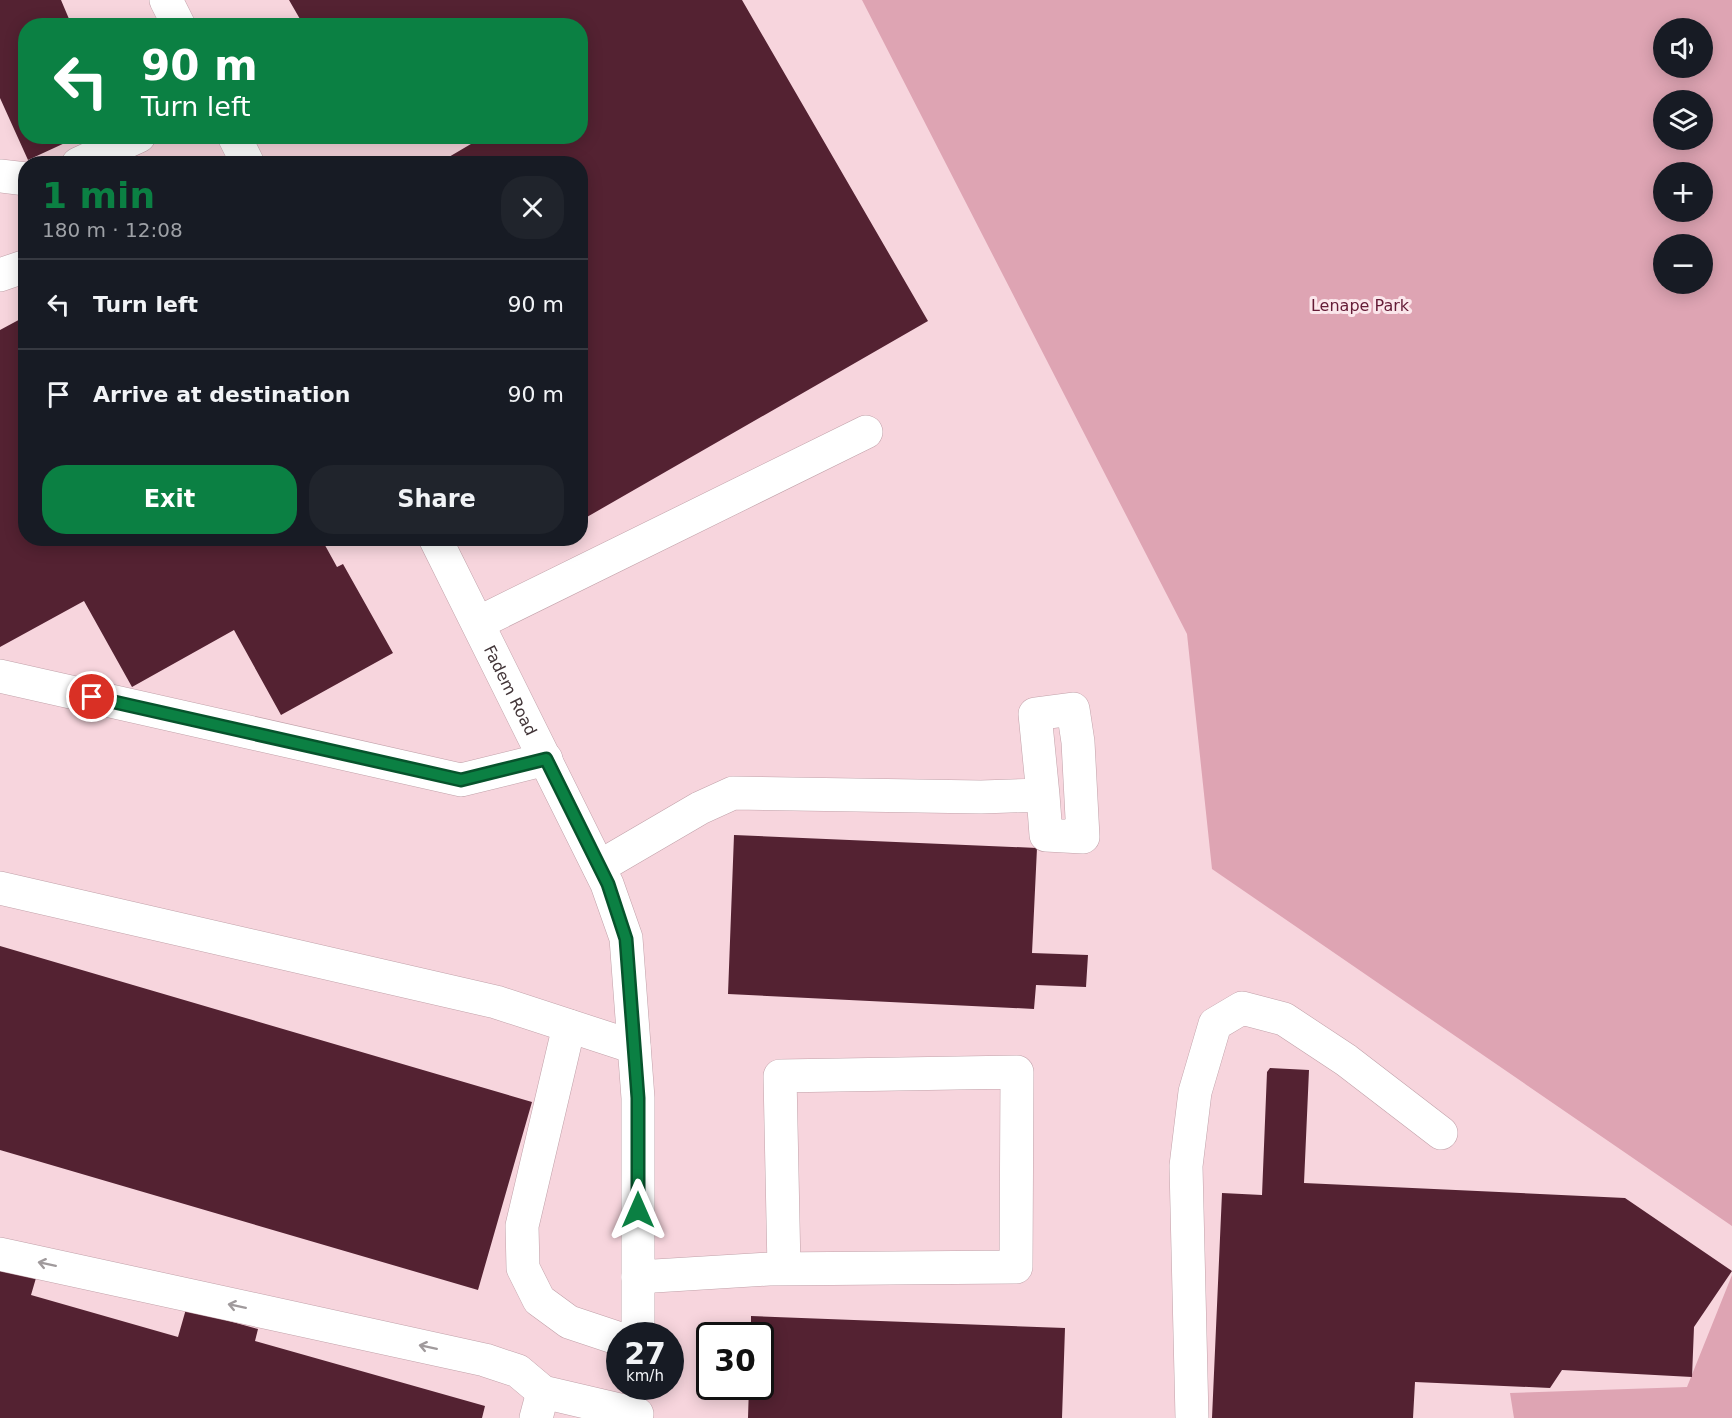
<!DOCTYPE html>
<meta charset="utf-8">
<style>
:root{--surface:#171b24;--page:#20242c;--text:#f1f3f6;--muted:#9ea1a6;--line:#363941;--accent:#0b8043}
body{margin:0;font-family:"DejaVu Sans",sans-serif;background:var(--page);color:var(--text);height:100vh;display:flex;flex-direction:column;font-size:22px;white-space:nowrap}
*{box-sizing:border-box;margin:0}
p{font-size:20px;color:var(--muted)}
.icon{flex:none;width:33px;height:33px;fill:none;stroke:currentColor;stroke-width:2;stroke-linecap:round;stroke-linejoin:round}
.map{position:relative;flex:1;overflow:hidden}
.drawer{position:absolute;left:18px;top:156px;width:570px;height:390px;display:flex;flex-direction:column;background:var(--surface);border-radius:24px;box-shadow:0 3px 15px #0003}
.drawer>*{flex:none}
.hud{position:absolute;left:18px;top:18px;width:570px;height:126px;border-radius:24px;box-shadow:0 3px 15px #0003;background:#0b8043;color:#fff;overflow:hidden}
.buttons{position:absolute;left:1653px;top:18px;display:grid;gap:12px}
.buttons a{display:grid;place-items:center;width:60px;height:60px;border-radius:50%;background:var(--surface);box-shadow:0 3px 15px #0003;font-size:30px}
.speed{position:absolute;left:606px;top:1322px;display:flex;gap:12px;font-size:30px;font-weight:700;text-align:center}
.speed>*{display:grid;place-content:center;width:78px;height:78px;border-radius:50%;background:var(--surface);box-shadow:0 3px 15px #0003;line-height:1}
.speed small{font-size:15px;font-weight:400}
.speed .limit{border:3px solid #111;border-radius:9px;background:#fff;color:#111}
.pin{position:absolute;display:grid;place-items:center;width:51px;height:51px;color:#fff;margin:-26px;border:3px solid #fff;border-radius:50%;box-shadow:0 2px 6px #0007}
.me{position:absolute;width:66px;margin:-33px;rotate:0deg;stroke-linejoin:round;filter:drop-shadow(0 0 4px #0008)}
.turn{display:flex;align-items:center;gap:21px;height:126px;padding:0 24px;font-size:27px}
.turn .icon{width:78px;height:78px;stroke-width:2.5}
.turn b{display:block;font-size:42px;line-height:51px}
.round{display:grid;place-items:center;flex:none;width:63px;height:63px;border-radius:24px;background:var(--page)}
.summary{display:flex;align-items:center;justify-content:space-between;height:102px;padding:0 24px}
h1{font-size:36px;font-weight:600;line-height:45px;color:var(--accent)}
.cta{display:flex;gap:12px;margin-top:auto;padding:12px 24px}
.cta a{flex:1;height:69px;border-radius:24px;background:var(--accent);color:#fff;font-size:24px;font-weight:600;line-height:69px;text-align:center}
.cta a+a{background:var(--page);color:var(--text)}
ul{padding:0;list-style:none}
li{display:flex;align-items:center;gap:18px;height:90px;padding:0 24px;border-top:2px solid var(--line)}
li div{flex:1}
li b{display:block;font-size:22px}
li em{font-style:normal}
.map>svg:first-child{display:block}
.green{fill:#dea4b3;fill-rule:evenodd}
.building{fill:#542232}
.lines{fill:none;stroke-linecap:round;stroke-linejoin:round}
.minor-casing{stroke:#c1a1a9;stroke-width:34}
.minor{stroke:#fff;stroke-width:33}
.oneway{stroke:#a09a9c}
.route-casing{stroke:#07532c;stroke-width:15}
.route{stroke:#0b8043;stroke-width:10}
.labels{text-anchor:middle;stroke-width:6;stroke-linejoin:round;paint-order:stroke}
.park-label{font-size:16px;fill:#641b36;stroke:#fbe6eb}
.street-label{font-size:16px;fill:#423538;stroke:#fbe6eb}
</style>
<div class="map">
<svg width="1732" height="1418" viewBox="0 0 1732 1418">
<rect width="100%" height="100%" fill="#f7d5dd"/>
<!-- green -->
<path class="green" d="M 862,0 L 1732,0 L 1732,1226 L 1212,869 L 1187,634 ZM 1664,28 L 1702,28 L 1702,68 L 1664,68 ZM 1664,100 L 1702,100 L 1702,140 L 1664,140 ZM 1664,172 L 1702,172 L 1702,212 L 1664,212 ZM 1664,244 L 1702,244 L 1702,284 L 1664,284 Z
M 1732,1275 L 1732,1418 L 1514,1418 L 1510,1393 L 1687,1387 Z"/>
<!-- building -->
<path class="building" d="M 0,0 L 61,0 L 72,26 L 26,26 L 26,136 L 80,136 L 28,160 L 0,98 Z
M 289,0 L 742,0 L 928,321 L 580,521 L 580,164 L 437,164 L 476,141 L 473,136 L 580,136 L 580,26 L 304,26 Z
M 26,316 L 26,538 L 321,538 L 337,567 L 343,564 L 393,653 L 281,715 L 234,630 L 132,687 L 84,601 L 0,647 L 0,330 Z
M 734,835 L 1037,848 L 1032,953 L 1088,955 L 1086,987 L 1036,985 L 1034,1009 L 728,994 Z
M 0,946 L 532,1102 L 478,1290 L 0,1150 Z
M 1270,1068 L 1309,1070 L 1304,1183 L 1625,1198 L 1732,1271 L 1694,1327 L 1692,1377 L 1562,1370 L 1550,1388 L 1415,1382 L 1413,1418 L 1212,1418 L 1222,1193 L 1262,1195 L 1267,1072 Z
M 0,1268 L 36,1278 L 31,1295 L 178,1337 L 186,1309 L 258,1329 L 255,1341 L 485,1406 L 482,1418 L 0,1418 Z
M 751,1316 L 1065,1328 L 1062,1418 L 748,1418 L 749,1386 L 760,1386 L 760,1335 L 751,1335 Z"/>
<g class="lines">
<!-- minor casing -->
<g class="minor-casing">
<g id="minor">
<path d="M 166,0 L 179,26"/>
<path d="M 234,136 L 248,164"/>
<path d="M 78,164 L 139,136"/>
<path d="M 0,176 L 26,179"/>
<path d="M 0,275 L 26,266"/>
<path id="s1" d="M 435,538 L 607,884 L 626,938 L 638,1098 L 638,1335"/>
<path d="M 478,623 L 866,432"/>
<path d="M 0,676 L 461,780 L 546,759"/>
<path d="M 599,867 L 700,808 L 733,793 L 981,797 L 1043,795 L 1035,714 L 1073,709 L 1078,742 L 1083,837 L 1046,835 L 1043,795"/>
<path d="M 0,888 L 496,1002 L 634,1047"/>
<path d="M 569,1026 L 522,1226 L 523,1268 L 539,1300 L 569,1322 L 620,1339"/>
<path d="M 0,1254 L 485,1360 L 518,1371 L 543,1392 L 637,1414"/>
<path d="M 638,1277 L 769,1269 L 1016,1267 L 1017,1072 L 780,1076 L 784,1269"/>
<path d="M 536,1418 L 543,1392"/>
<path d="M 1192,1418 L 1186,1166 L 1195,1092 L 1215,1024 L 1242,1008 L 1284,1019 L 1346,1060 L 1441,1133"/>
</g>
</g>
<!-- minor -->
<use href="#minor" class="minor"/>
</g>
<!-- one-way arrows -->
<defs><path id="oneway-shaft" d="M-6 0H5M1.5-3L5.5 0L1.5 3" fill="none" stroke-width="1.6" stroke-linecap="round" stroke-linejoin="round" transform="scale(1.5)"/></defs>
<g class="oneway">
<use href="#oneway-shaft" transform="translate(47 1264) rotate(-168)"/>
<use href="#oneway-shaft" transform="translate(237 1306) rotate(-168)"/>
<use href="#oneway-shaft" transform="translate(428 1347) rotate(-168)"/>
</g>
<g class="lines">
<!-- route casing -->
<g class="route-casing">
<path id="route" d="M 92,697 L 461,780 L 546,759 L 608,884 L 626,939 L 638,1098 L 638,1210"/>
</g>
<!-- route -->
<use href="#route" class="route"/>
</g>
<g class="labels">
<!-- park labels -->
<g class="park-label">
<text x="1360" y="311">Lenape Park</text>
</g>
<!-- street labels -->
<g class="street-label">
<text dy="6" stroke="none"><textPath href="#s1" startOffset="170">Fadem Road</textPath></text>
</g>
</g>
</svg>
<div class="buttons">
<a><svg class="icon" aria-label="sound" viewBox="0 0 24 24"><path d="M4 9h4l5-4v14l-5-4H4zM17 9q2 3 0 6"/></svg></a>
<a><svg class="icon" aria-label="layers" viewBox="0 0 24 24"><path d="M12 4l9 5-9 5-9-5zM3 14l9 5 9-5"/></svg></a>
<a>+</a>
<a>−</a>
</div>
<div class="speed"><div>27<small>km/h</small></div><div class="limit">30</div></div>
<div class="pin" style="left:92px;top:697px;background:#d93025"><svg class="icon" aria-label="arrive" viewBox="0 0 24 24"><path d="M6 21V4h12l-3 4 3 4H6"/></svg></div>
<svg class="me" style="left:638px;top:1210px" viewBox="-20 -20 40 40"><path d="M0-17L14 15 0 8-14 15z" fill="#0b8043" stroke="#fff" stroke-width="4"/></svg>
<div class="hud">
<div class="turn"><svg class="icon" aria-label="left" viewBox="0 0 24 24"><path d="M17 20v-9H6M10 6l-5 5 5 5"/></svg><div><b>90 m</b>Turn left</div></div>
</div>
<section class="drawer">
<div class="summary"><div><h1>1 min</h1><p>180 m · 12:08</p></div><a class="round"><svg class="icon" aria-label="close" viewBox="0 0 24 24"><path d="M6 6l12 12M18 6L6 18"/></svg></a></div>
<ul>
<li><svg class="icon" aria-label="left" viewBox="0 0 24 24"><path d="M17 20v-9H6M10 6l-5 5 5 5"/></svg><div><b>Turn left</b></div><em>90 m</em></li>
<li><svg class="icon" aria-label="arrive" viewBox="0 0 24 24"><path d="M6 21V4h12l-3 4 3 4H6"/></svg><div><b>Arrive at destination</b></div><em>90 m</em></li>
</ul>
<div class="cta"><a>Exit</a><a>Share</a></div>
</section>
</div>
